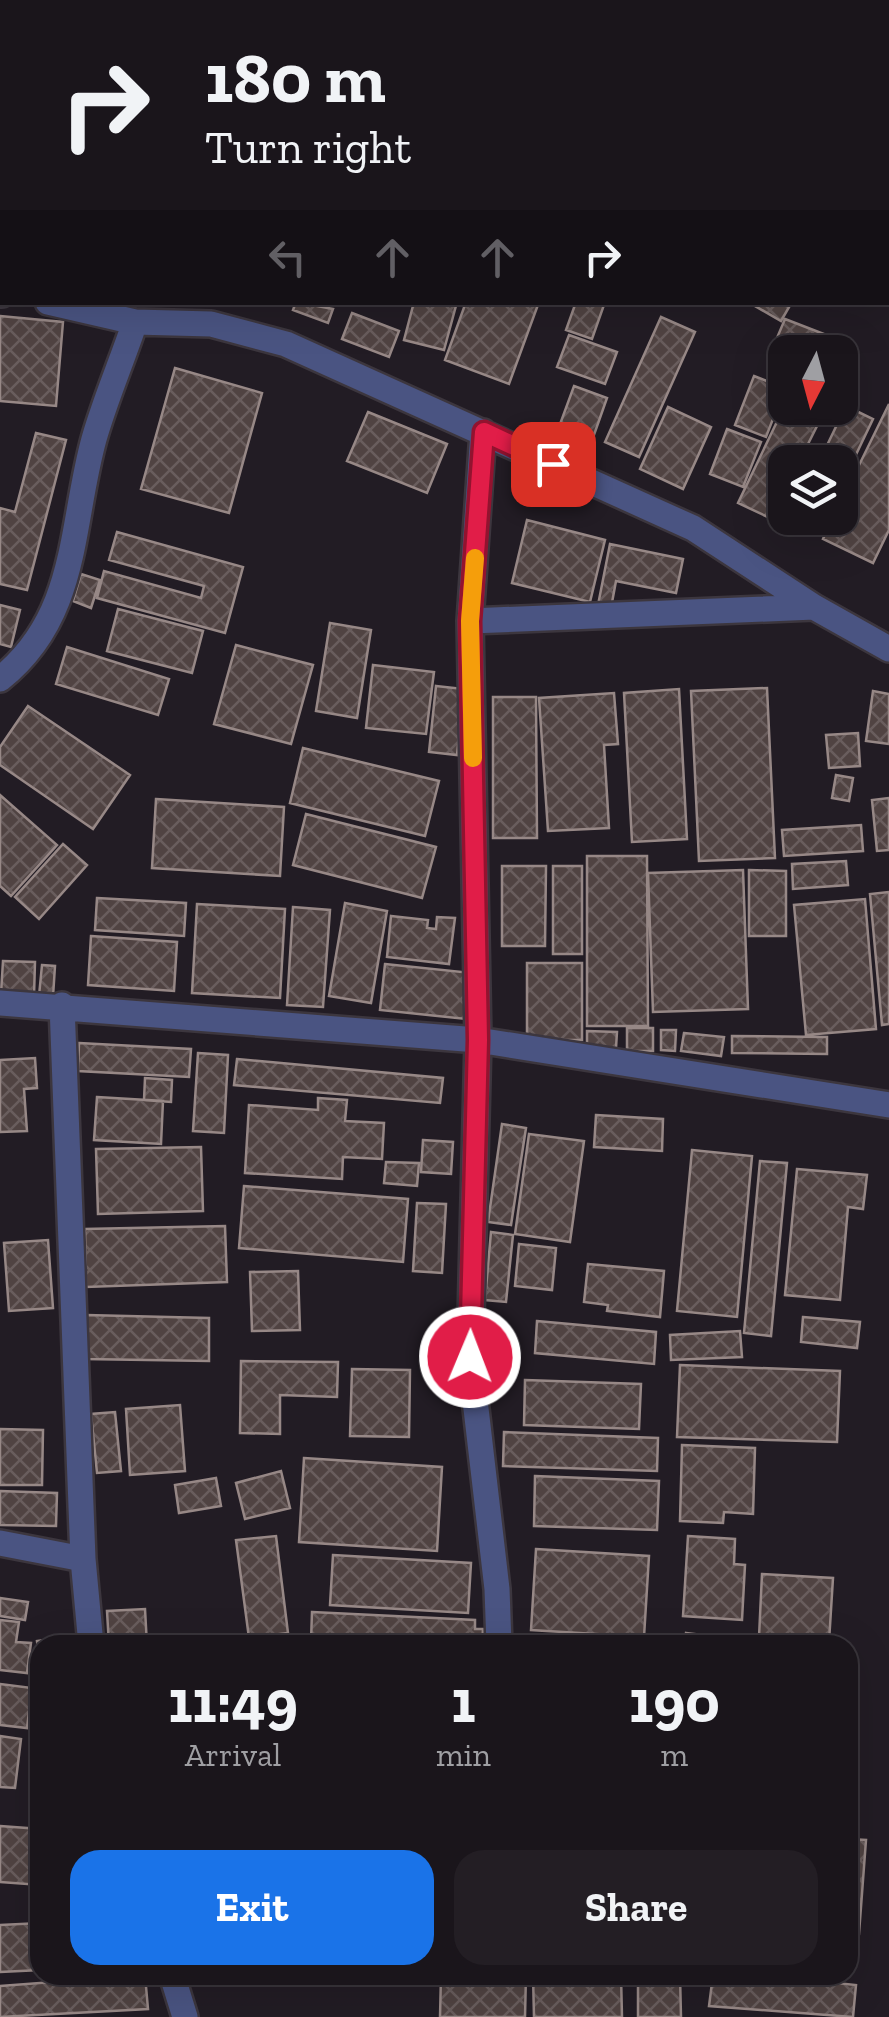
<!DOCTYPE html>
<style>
:root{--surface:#1a151b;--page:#231e24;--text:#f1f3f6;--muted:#9f9fa3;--line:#38343a;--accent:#1a73e8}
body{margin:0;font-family:"Zilla Slab",serif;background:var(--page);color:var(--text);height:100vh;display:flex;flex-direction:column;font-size:38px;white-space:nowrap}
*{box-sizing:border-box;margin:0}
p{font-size:32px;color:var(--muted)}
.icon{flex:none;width:55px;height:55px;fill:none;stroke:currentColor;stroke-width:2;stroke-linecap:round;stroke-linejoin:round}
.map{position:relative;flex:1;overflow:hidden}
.side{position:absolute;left:30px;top:1635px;width:828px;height:350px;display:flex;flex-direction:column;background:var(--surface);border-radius:30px;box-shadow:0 10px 40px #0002,0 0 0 2px var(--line)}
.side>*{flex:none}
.hud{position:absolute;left:0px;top:0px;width:890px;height:305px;box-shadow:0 10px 40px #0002,0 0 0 2px var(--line);background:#1a151b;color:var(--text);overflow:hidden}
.needle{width:65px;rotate:186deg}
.tools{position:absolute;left:768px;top:335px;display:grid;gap:20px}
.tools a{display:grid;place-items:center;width:90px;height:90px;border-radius:20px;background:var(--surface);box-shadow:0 10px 40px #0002,0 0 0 2px var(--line);font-size:50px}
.pin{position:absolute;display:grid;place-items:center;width:85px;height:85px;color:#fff;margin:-42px;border-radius:20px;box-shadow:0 5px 15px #0006}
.me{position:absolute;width:110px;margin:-55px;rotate:1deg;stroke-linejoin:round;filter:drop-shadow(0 0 8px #0008)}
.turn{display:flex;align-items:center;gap:35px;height:210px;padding:0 40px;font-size:45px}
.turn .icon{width:130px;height:130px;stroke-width:2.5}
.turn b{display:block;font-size:70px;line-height:85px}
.lanes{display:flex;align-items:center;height:95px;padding:0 40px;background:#0003;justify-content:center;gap:50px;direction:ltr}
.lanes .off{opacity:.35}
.eta{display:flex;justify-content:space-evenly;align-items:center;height:170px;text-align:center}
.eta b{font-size:60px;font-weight:800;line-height:70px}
.cta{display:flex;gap:20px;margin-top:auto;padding:20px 40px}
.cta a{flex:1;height:115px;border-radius:30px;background:var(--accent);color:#fff;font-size:40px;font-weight:800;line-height:115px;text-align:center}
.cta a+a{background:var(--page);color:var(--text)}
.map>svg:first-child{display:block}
.building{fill:url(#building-cross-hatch);stroke:#978886;stroke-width:2.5}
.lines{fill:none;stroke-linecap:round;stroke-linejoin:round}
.minor-casing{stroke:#3c363e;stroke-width:30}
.minor{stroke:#4a5482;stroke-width:25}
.route-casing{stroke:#92132f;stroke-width:25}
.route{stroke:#e11d48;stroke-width:18}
.slow{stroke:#f59e0b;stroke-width:18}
</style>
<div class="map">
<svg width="889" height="2017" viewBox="0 0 889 2017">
<defs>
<pattern id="building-cross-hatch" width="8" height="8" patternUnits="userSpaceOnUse" patternTransform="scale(2.5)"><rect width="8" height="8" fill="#504342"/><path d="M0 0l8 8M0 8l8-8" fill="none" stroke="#695d5d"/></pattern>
</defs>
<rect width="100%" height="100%" fill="#221c24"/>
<!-- building -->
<path class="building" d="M 296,302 L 333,309 L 328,323 L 293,310 Z
M 414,302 L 457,302 L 444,350 L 404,340 Z
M 466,302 L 539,302 L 509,384 L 445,360 Z
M 576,302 L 605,302 L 592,339 L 566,330 Z
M 748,302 L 792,302 L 781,321 Z
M 352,313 L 399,331 L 389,357 L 342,339 Z
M 0,316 L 63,322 L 56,406 L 0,401 Z
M 661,317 L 695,332 L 639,457 L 605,442 Z
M 785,319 L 829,336 L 822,352 L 785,352 L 785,358 L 771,352 Z
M 569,335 L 617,352 L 605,384 L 557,367 Z
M 175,368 L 262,393 L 229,513 L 141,489 Z
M 754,376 L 785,388 L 766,437 L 735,425 Z
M 574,386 L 607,398 L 582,469 L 548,457 Z
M 889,404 L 889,530 L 873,563 L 823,539 L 833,518 L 840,518 L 840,504 Z
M 785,405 L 826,408 L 799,462 L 785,462 L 785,492 L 772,519 L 738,503 Z
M 846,406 L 873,419 L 840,488 L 840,462 L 819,462 Z
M 668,407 L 711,427 L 683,489 L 640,469 Z
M 368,412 L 447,444 L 427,493 L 347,461 Z
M 727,429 L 761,442 L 743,487 L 710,474 Z
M 36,433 L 66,440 L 27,590 L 0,584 L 0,508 L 15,512 Z
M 527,520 L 605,540 L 590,602 L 512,583 Z
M 117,532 L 243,567 L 225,633 L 97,598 L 104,571 L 201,598 L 204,586 L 109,560 Z
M 610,544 L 683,559 L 676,593 L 616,581 L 611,608 L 598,605 Z
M 81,574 L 100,580 L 91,608 L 73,601 Z
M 0,605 L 20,610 L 11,647 L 0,644 Z
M 118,609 L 203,631 L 192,673 L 107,651 Z
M 330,623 L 371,630 L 357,718 L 316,711 Z
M 236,645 L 313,665 L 291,744 L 214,724 Z
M 67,647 L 169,679 L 158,715 L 56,684 Z
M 373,665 L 434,672 L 426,734 L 366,728 Z
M 436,686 L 464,689 L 457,755 L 429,752 Z
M 767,688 L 775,858 L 699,861 L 691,691 Z
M 679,689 L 687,839 L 632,842 L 624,693 Z
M 873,691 L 889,694 L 889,744 L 866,741 Z
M 614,693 L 618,744 L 604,745 L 609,828 L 548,831 L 539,698 Z
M 493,697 L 536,697 L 537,838 L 493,838 Z
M 28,706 L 130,775 L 93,829 L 0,765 L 0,747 Z
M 858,733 L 860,766 L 829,768 L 826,735 Z
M 303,748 L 439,781 L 425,836 L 290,803 Z
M 836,775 L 853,778 L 849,801 L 832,798 Z
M 0,795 L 57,845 L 11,896 L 0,886 Z
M 889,798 L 889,850 L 877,851 L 872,800 Z
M 156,799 L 284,807 L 280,876 L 152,868 Z
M 306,814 L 436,847 L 422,898 L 293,865 Z
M 861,825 L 863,851 L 784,856 L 782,830 Z
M 63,844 L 87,865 L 39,919 L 15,897 Z
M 587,856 L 647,856 L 648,1026 L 587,1026 Z
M 846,861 L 848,885 L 793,889 L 792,864 Z
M 502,866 L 546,866 L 545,946 L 502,946 Z
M 553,866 L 582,866 L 582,954 L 553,954 Z
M 743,870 L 748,1009 L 653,1012 L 648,873 Z
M 749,870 L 786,871 L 786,936 L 749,936 Z
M 889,892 L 889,1024 L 882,1025 L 870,894 Z
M 97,898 L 186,903 L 184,936 L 95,930 Z
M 865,899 L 876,1029 L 806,1035 L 794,905 Z
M 345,903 L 387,911 L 371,1003 L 329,996 Z
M 197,904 L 285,909 L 280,998 L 192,993 Z
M 293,907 L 330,910 L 323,1007 L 287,1005 Z
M 391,916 L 428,920 L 427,928 L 436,929 L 437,917 L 455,918 L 449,964 L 387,957 Z
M 91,936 L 177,942 L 174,991 L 88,985 Z
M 3,961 L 35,962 L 34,996 L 1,994 Z
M 527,963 L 582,963 L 582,1040 L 527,1040 Z
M 385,964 L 472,973 L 466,1019 L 380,1010 Z
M 42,965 L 55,966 L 53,997 L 39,996 Z
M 627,1028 L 653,1028 L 653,1051 L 627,1051 Z
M 661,1030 L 676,1030 L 675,1051 L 661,1050 Z
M 587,1031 L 617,1032 L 616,1048 L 587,1048 Z
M 684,1033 L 724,1037 L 721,1056 L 681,1051 Z
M 732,1036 L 827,1037 L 827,1054 L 732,1053 Z
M 79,1043 L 191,1049 L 189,1077 L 78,1071 Z
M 198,1053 L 228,1055 L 224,1133 L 193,1131 Z
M 35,1058 L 37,1088 L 24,1089 L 27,1131 L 0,1132 L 0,1060 Z
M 237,1059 L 443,1078 L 440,1103 L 234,1085 Z
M 145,1078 L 172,1080 L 171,1102 L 144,1100 Z
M 97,1097 L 163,1101 L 161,1144 L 94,1140 Z
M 318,1098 L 347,1100 L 345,1121 L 384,1123 L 382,1159 L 343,1157 L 342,1179 L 245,1173 L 249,1105 L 318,1110 Z
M 596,1115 L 663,1119 L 662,1151 L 594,1147 Z
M 502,1124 L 526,1128 L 511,1225 L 488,1222 Z
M 529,1134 L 584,1141 L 570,1242 L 515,1234 Z
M 423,1140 L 453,1142 L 451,1174 L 421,1172 Z
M 201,1147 L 203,1211 L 98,1214 L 96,1149 Z
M 692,1150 L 752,1156 L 737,1317 L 677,1311 Z
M 760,1161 L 787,1163 L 771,1336 L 744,1333 Z
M 386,1162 L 419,1163 L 417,1186 L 384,1183 Z
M 797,1169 L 867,1175 L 863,1209 L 848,1207 L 840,1300 L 785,1295 Z
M 244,1186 L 408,1199 L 403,1262 L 239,1248 Z
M 417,1203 L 446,1204 L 442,1273 L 413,1271 Z
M 225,1226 L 227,1282 L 86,1287 L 85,1229 Z
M 491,1232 L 513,1235 L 506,1302 L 485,1300 Z
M 48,1240 L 53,1308 L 9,1311 L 4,1243 Z
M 519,1244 L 556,1248 L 552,1290 L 515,1286 Z
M 588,1264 L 664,1271 L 660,1317 L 607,1311 L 608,1305 L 584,1302 Z
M 298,1271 L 300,1330 L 252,1331 L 250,1272 Z
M 86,1315 L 209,1318 L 209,1361 L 85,1359 Z
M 803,1317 L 860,1322 L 857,1348 L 801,1342 Z
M 537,1321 L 656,1332 L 654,1364 L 535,1353 Z
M 740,1331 L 742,1357 L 671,1360 L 670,1335 Z
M 241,1361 L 338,1362 L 337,1397 L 280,1395 L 280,1434 L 240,1433 Z
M 680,1365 L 840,1371 L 837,1442 L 677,1437 Z
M 352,1369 L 410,1370 L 409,1437 L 350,1436 Z
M 525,1380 L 641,1384 L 639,1429 L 524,1425 Z
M 180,1405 L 185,1471 L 130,1475 L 126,1409 Z
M 115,1412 L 121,1471 L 97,1473 L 91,1414 Z
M 0,1429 L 43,1430 L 42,1485 L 0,1485 Z
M 504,1432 L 658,1438 L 657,1471 L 503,1466 Z
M 682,1445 L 755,1448 L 753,1514 L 724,1512 L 723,1523 L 680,1521 Z
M 304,1458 L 442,1467 L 437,1551 L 299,1542 Z
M 281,1471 L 290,1508 L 245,1519 L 236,1483 Z
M 535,1476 L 659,1481 L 657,1530 L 534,1526 Z
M 216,1478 L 221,1506 L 179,1513 L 175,1485 Z
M 0,1491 L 57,1493 L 56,1526 L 0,1525 Z
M 276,1536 L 288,1633 L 249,1638 L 236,1540 Z
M 688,1536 L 735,1539 L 734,1564 L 745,1565 L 742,1620 L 683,1616 Z
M 536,1549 L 649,1556 L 644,1637 L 531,1630 Z
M 333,1555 L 471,1563 L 468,1613 L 330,1605 Z
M 762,1574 L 833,1578 L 829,1642 L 759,1637 Z
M 0,1598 L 28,1602 L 25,1620 L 0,1616 Z
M 145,1609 L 147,1645 L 109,1645 L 107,1611 Z
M 312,1612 L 475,1620 L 475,1629 L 483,1629 L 482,1645 L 311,1641 Z
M 0,1620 L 19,1622 L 16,1642 L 31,1643 L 27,1673 L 0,1670 Z
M 686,1633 L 761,1642 L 761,1645 L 684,1645 Z
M 72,1636 L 73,1645 L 40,1645 L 40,1666 L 37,1641 Z
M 0,1684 L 32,1688 L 27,1728 L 0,1725 Z
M 0,1736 L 21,1739 L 15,1788 L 0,1787 Z
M 0,1826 L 40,1829 L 40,1885 L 0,1882 Z
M 848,1839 L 866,1840 L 859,1934 L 848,1933 Z
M 40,1923 L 40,1970 L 0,1972 L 0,1925 Z
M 145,1975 L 148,2009 L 0,2017 L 0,1986 Z
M 441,1975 L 526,1975 L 525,2017 L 440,2017 Z
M 533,1975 L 621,1975 L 622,2017 L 534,2017 Z
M 638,1975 L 680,1975 L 681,2017 L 638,2017 Z
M 713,1975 L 763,1975 L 856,1985 L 853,2017 L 709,2006 Z"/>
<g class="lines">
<!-- minor casing -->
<g class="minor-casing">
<path id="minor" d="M 0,293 L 2,294
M 48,302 L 135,322 L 211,324 L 286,344 L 693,528 L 814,607 L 889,649
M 483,432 L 470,621 L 478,1040 L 470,1357 L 497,1589 L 499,1645
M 470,621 L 814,607
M 0,679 C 79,616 70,526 94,439 C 105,400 122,361 135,322
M 0,1003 L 478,1040 L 889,1105
M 62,1005 L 83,1559 L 91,1645
M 0,1543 L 83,1559
M 172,1975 L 185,2017"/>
</g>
<!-- minor -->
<use href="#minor" class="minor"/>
</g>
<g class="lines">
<!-- route casing -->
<g class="route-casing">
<path id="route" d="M 470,1357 L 478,1040 L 470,621 L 484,432 L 553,464"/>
</g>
<!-- route -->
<use href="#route" class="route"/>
<!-- slow -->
<path class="slow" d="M 473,758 L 470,621 L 475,558"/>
</g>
</svg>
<div class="tools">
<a><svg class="needle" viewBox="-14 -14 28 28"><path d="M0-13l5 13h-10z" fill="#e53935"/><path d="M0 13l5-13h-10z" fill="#9f9fa3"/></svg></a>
<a><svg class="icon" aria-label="layers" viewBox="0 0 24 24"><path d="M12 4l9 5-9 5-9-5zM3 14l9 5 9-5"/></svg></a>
</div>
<div class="pin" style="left:553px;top:464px;background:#d93025"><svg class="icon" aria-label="arrive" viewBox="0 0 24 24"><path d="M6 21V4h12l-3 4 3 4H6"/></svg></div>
<svg class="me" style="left:470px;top:1357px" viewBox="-20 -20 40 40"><circle r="17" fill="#e11d48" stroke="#fff" stroke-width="3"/><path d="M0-11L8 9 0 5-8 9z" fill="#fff"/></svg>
<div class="hud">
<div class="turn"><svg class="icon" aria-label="right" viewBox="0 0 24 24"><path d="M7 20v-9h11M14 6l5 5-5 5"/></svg><div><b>180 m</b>Turn right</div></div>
<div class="lanes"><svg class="icon off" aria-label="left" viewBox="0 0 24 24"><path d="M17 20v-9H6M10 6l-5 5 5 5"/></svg><svg class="icon off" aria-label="ahead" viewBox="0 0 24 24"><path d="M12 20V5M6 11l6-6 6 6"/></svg><svg class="icon off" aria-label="ahead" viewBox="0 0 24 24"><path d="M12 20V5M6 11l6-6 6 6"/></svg><svg class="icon" aria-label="right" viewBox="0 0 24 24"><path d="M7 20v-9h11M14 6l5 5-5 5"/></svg></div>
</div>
<section class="side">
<div class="eta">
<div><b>11:49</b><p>Arrival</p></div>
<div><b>1</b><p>min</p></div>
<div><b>190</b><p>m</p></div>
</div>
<div class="cta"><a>Exit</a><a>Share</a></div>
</section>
</div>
